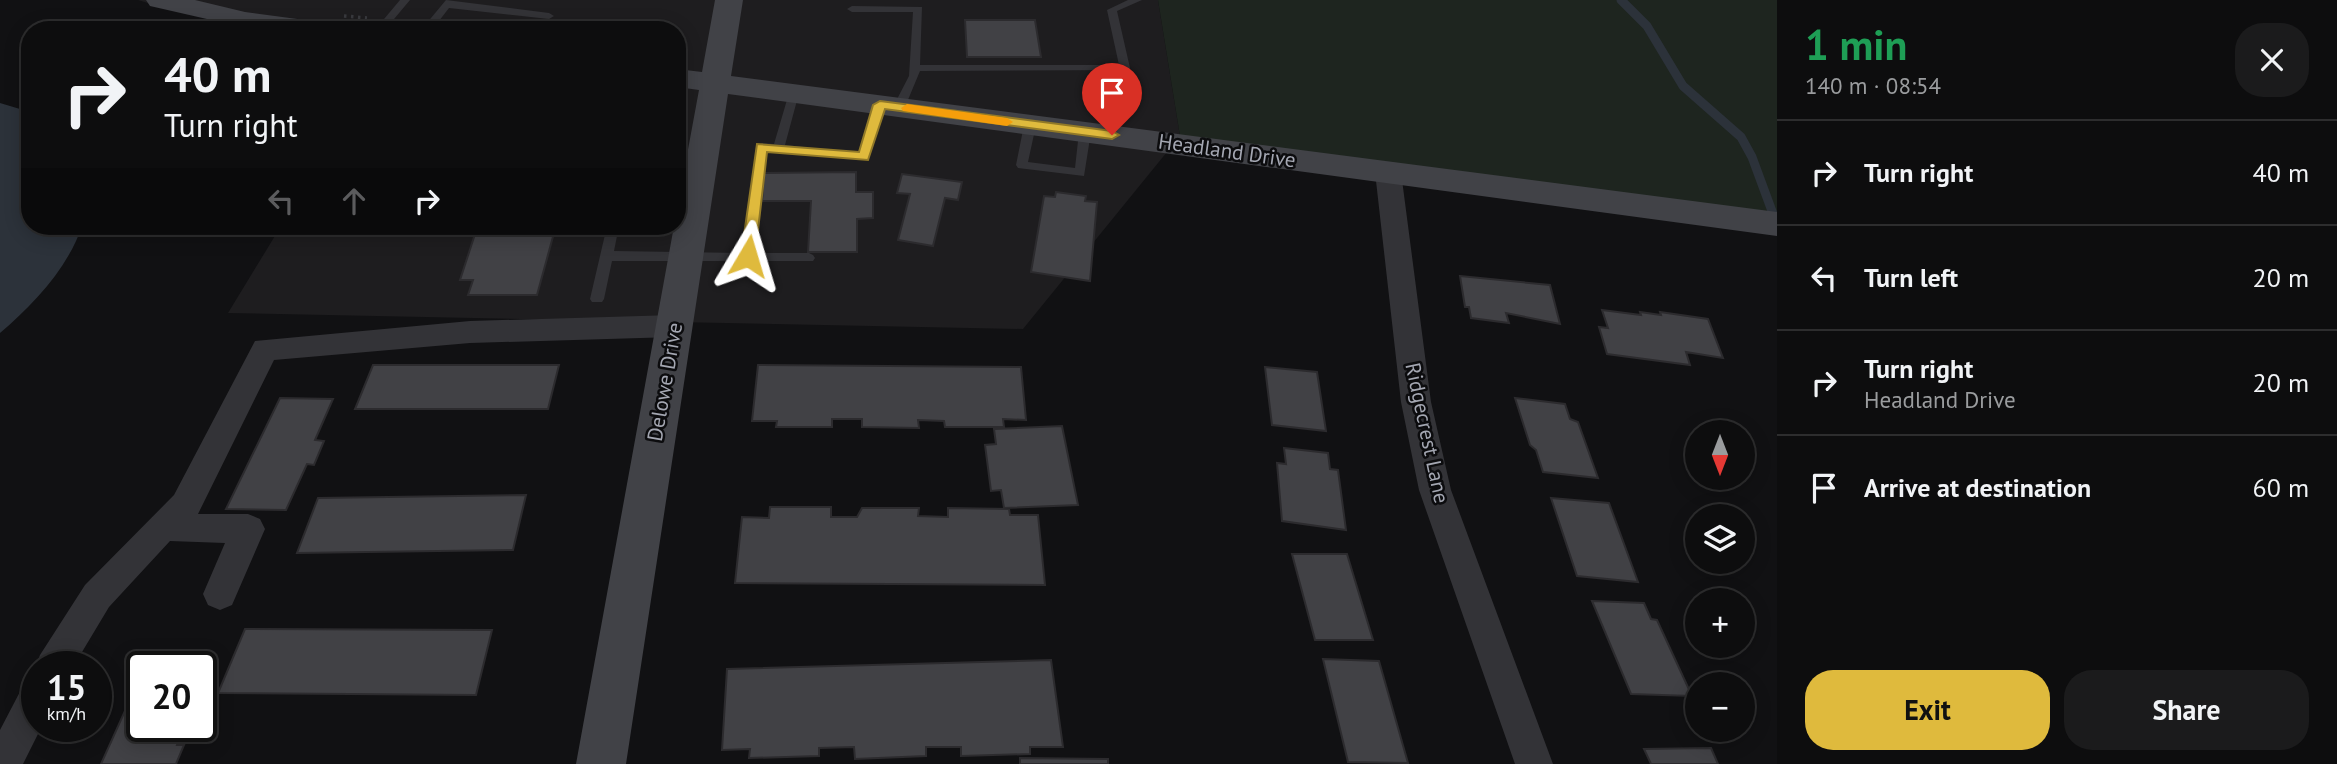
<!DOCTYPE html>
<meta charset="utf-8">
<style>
:root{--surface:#0d0d0e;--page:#1b1b1c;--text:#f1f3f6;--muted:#9a9c9e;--line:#2d2d2e;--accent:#dfba3d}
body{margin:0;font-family:"PT Sans",sans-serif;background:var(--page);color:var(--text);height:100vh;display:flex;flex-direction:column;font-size:26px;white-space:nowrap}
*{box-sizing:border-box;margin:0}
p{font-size:23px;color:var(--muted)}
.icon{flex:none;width:38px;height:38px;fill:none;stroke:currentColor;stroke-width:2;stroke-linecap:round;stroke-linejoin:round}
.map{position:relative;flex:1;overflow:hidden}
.details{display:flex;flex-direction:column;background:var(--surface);width:560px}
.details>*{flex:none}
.banner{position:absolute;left:21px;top:21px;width:665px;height:214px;border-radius:28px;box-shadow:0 4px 18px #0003,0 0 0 2px var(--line);background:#0d0d0e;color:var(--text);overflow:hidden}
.needle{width:46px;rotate:180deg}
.fabs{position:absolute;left:1685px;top:420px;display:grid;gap:14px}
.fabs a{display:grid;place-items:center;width:70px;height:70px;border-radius:50%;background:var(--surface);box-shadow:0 4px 18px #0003,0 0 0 2px var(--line);font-size:35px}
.speed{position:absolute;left:21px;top:651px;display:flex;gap:14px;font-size:35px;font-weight:700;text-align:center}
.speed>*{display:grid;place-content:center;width:91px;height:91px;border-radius:50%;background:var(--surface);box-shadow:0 4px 18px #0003,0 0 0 2px var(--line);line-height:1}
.speed small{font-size:18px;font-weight:400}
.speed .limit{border:4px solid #111;border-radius:10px;background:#fff;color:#111}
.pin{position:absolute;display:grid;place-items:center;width:60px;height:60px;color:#fff;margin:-72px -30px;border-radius:50% 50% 50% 0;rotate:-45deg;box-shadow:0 0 7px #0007}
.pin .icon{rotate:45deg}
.me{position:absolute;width:77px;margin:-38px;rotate:7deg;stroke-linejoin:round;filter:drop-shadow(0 0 5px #0008)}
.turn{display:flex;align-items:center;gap:24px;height:147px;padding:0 28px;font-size:32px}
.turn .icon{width:91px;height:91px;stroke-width:2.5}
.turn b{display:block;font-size:49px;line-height:60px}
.lanes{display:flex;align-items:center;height:66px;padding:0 28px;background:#0003;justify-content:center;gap:35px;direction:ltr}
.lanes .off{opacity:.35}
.round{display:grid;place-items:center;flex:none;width:74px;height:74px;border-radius:28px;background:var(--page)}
.overview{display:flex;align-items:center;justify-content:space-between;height:119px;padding:0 28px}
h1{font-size:42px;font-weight:600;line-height:52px;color:#1e9e55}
.cta{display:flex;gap:14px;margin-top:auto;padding:14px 28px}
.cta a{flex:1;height:80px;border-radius:28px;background:var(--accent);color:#111;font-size:28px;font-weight:600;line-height:80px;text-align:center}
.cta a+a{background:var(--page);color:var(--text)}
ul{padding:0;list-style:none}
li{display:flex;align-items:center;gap:21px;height:105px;padding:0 28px;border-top:2px solid var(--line)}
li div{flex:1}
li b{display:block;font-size:26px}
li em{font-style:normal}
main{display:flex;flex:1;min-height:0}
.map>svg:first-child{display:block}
.built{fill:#1e1d1f}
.green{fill:#1e251f}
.water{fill:#2c323a}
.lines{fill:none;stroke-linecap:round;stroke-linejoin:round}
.stream{stroke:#2c323a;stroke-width:9}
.building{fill:#414145;stroke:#2c2b2e;stroke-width:2}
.path{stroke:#393a3e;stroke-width:3.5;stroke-dasharray:2.5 4.5;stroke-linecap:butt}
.lane{fill:#333337;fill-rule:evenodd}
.street{fill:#333337;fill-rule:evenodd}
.secondary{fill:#414247;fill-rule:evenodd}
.route{fill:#dfba3d;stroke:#917928;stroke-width:2}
.slow{fill:#f59e0b}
.labels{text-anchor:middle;stroke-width:5;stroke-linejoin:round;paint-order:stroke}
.street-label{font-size:21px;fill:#a4a7b2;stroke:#0c0c0e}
</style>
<main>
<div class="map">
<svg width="1777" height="764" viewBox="0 0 1777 764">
<rect width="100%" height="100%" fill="#111113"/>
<!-- built -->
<path class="built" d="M 138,0 L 1158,0 L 1180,136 L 1023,329 L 228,313 L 281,226 L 677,226 L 677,30 L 335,30 L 164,8 Z"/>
<!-- green -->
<path class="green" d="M 1158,0 L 1777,0 L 1777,215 L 1180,136 Z"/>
<!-- water -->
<path class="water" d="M 0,103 L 30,112 L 30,226 L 82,226 C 68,268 33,305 0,333 Z"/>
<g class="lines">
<!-- stream -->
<path class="stream" d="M 1621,0 L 1647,26 L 1683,86 L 1741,137 L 1752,157 L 1776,222"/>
</g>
<!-- building -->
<path class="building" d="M 965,20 L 1035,20 L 1041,57 L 967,57 Z
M 856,172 L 856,192 L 873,192 L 873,218 L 857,219 L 857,252 L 808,252 L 811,201 L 762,201 L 764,173 Z
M 902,174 L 962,182 L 958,200 L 945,198 L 933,246 L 898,240 L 910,194 L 897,193 Z
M 1056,192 L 1086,196 L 1085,201 L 1097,202 L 1090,281 L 1031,272 L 1044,196 L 1055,197 Z
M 554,233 L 537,295 L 468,295 L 473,280 L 460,280 L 475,234 Z
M 1460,276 L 1550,285 L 1560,324 L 1506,313 L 1509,323 L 1471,318 L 1469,307 L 1465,307 Z
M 1602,310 L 1641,315 L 1640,312 L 1661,315 L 1660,312 L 1708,319 L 1723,358 L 1686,352 L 1690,365 L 1607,354 L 1599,327 L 1608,328 Z
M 373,365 L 559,365 L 548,409 L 355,409 Z
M 758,365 L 1021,367 L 1026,420 L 1003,419 L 1004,427 L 945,427 L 944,421 L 918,420 L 919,428 L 862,427 L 862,419 L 832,419 L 832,427 L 776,427 L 777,421 L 752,421 Z
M 1265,367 L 1317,372 L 1326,431 L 1272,425 Z
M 280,398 L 333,399 L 315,440 L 324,441 L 314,465 L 307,464 L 286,510 L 226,509 Z
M 1515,398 L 1565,404 L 1570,419 L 1578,422 L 1598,478 L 1543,472 L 1536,450 L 1530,445 Z
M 1062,426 L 1078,505 L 1004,508 L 1001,490 L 991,491 L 985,445 L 996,444 L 994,429 Z
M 1284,448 L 1328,453 L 1330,469 L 1338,470 L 1346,530 L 1282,521 L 1277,463 L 1286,464 Z
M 526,495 L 513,550 L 297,553 L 318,498 Z
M 1551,498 L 1609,503 L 1638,582 L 1577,576 Z
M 770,507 L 831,507 L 831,517 L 857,517 L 862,508 L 919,508 L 918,516 L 948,517 L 948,508 L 1009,509 L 1010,515 L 1038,515 L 1045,585 L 735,583 L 742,517 L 769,518 Z
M 1292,554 L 1347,554 L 1373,640 L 1315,640 Z
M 1592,601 L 1644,603 L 1651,619 L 1657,620 L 1692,696 L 1631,694 Z
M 245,629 L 492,630 L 476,695 L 218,693 Z
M 1323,659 L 1379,661 L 1408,763 L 1348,762 Z
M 1051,660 L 1063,747 L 1030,747 L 1030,754 L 961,756 L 961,747 L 926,747 L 926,756 L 855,759 L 854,747 L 819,748 L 819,756 L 749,758 L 750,749 L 722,750 L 727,669 Z
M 138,682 L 142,682 L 142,726 L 184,726 L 177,745 L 184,745 L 176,764 L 101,764 Z
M 1711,748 L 1718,764 L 1651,764 L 1644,749 Z
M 1020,758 L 1108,759 L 1108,764 L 1020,764 Z"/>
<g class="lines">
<!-- path -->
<path class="path" d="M 344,16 L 367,18"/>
<!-- lane -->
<path class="lane" d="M 400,0 L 410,0 L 389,25 L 392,30 L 382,30 L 379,25 Z
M 446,0 L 549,13 L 554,16 L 549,19 L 449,8 L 432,30 L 421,30 Z
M 1128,0 L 1142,0 L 1117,11 L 1130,68 L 1129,70 L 920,71 L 905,107 L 899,111 L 893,107 L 909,76 L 913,12 L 852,12 L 847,9 L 852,6 L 922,7 L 920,65 L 1119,65 L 1107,10 Z
M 794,90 L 799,93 L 785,145 L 860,153 L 874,105 L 880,102 L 886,105 L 868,160 L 767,151 L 755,253 L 809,253 L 813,255 L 815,258 L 813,261 L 612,261 L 604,299 L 602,302 L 592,302 L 590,299 L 607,226 L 619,226 L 614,251 L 742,253 L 756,147 L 762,143 L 774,144 L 789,93 Z
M 1030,121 L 1036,125 L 1028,162 L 1075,168 L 1079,132 L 1081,129 L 1089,129 L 1091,132 L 1084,176 L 1018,168 L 1016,165 L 1024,125 Z"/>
<!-- street -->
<path class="street" d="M 1388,164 L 1397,166 L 1401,172 L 1431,402 L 1451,490 L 1553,764 L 1515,764 L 1419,490 L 1401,402 L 1375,172 L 1379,166 Z
M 674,315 L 684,318 L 688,326 L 684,334 L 674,337 L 470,343 L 274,360 L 198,514 L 248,514 L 260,519 L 265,529 L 232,605 L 220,610 L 208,605 L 203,594 L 225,543 L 170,541 L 109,607 L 73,667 L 37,667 L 37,671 L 35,667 L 40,655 L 85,585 L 174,495 L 255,341 L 470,321 Z
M 37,679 L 37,726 L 42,726 L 23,764 L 0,764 L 0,730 L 24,684 Z"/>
<!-- secondary -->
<path class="secondary" d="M 146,0 L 195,0 L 245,12 L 320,22 L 330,24 L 334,30 L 255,30 L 150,6 Z
M 715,0 L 743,0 L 731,76 L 1777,212 L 1777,236 L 728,94 L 626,764 L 576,764 L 674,226 L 677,226 L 677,209 L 699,90 L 677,87 L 677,69 L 702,72 Z"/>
</g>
<!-- route -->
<path class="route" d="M 880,101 L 1112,131 L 1119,135 L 1112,139 L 885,109 L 868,160 L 767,152 L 755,256 L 748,261 L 743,260 L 741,256 L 757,144 L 859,152 L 873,105 Z"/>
<!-- slow -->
<path class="slow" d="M 907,104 L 1007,118 L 1013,122 L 1007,126 L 903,111 L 901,108 Z"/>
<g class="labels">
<!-- street labels -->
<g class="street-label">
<text transform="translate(1227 151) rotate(8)" y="7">Headland Drive</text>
<text transform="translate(665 382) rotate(-80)" y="7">Delowe Drive</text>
<text transform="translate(1427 433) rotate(78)" y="7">Ridgecrest Lane</text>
</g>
</g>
</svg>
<div class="fabs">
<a><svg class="needle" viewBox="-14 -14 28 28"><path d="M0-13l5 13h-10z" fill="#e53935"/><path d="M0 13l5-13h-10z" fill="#9a9c9e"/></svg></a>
<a><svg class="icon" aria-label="layers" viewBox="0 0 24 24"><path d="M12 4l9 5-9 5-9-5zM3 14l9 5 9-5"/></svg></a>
<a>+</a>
<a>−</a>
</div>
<div class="speed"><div>15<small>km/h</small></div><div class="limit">20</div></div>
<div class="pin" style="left:1112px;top:135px;background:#d93025"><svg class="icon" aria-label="arrive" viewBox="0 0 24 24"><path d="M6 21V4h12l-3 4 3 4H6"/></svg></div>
<svg class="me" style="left:748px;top:256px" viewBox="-20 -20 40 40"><path d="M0-17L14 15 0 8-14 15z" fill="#dfba3d" stroke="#fff" stroke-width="4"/></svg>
<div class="banner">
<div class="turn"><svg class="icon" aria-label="right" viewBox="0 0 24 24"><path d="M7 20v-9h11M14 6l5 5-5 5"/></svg><div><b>40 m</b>Turn right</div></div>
<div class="lanes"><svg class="icon off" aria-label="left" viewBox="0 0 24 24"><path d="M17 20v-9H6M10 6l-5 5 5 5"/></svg><svg class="icon off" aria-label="ahead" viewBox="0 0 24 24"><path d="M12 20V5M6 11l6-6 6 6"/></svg><svg class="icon" aria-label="right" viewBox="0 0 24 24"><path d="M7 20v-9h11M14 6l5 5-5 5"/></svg></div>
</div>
</div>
<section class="details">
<div class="overview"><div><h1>1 min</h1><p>140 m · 08:54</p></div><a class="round"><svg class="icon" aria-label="close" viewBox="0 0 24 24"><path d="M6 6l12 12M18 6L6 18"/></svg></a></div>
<ul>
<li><svg class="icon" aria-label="right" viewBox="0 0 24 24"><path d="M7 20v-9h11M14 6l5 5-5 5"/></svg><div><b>Turn right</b></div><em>40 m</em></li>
<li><svg class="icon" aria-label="left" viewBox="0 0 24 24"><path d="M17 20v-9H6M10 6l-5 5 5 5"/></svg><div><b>Turn left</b></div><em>20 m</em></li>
<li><svg class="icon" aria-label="right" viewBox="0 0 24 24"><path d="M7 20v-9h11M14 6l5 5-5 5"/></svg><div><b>Turn right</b><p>Headland Drive</p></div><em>20 m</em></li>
<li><svg class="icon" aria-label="arrive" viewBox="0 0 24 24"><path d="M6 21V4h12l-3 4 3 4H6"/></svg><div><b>Arrive at destination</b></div><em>60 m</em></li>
</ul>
<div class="cta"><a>Exit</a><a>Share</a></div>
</section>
</main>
